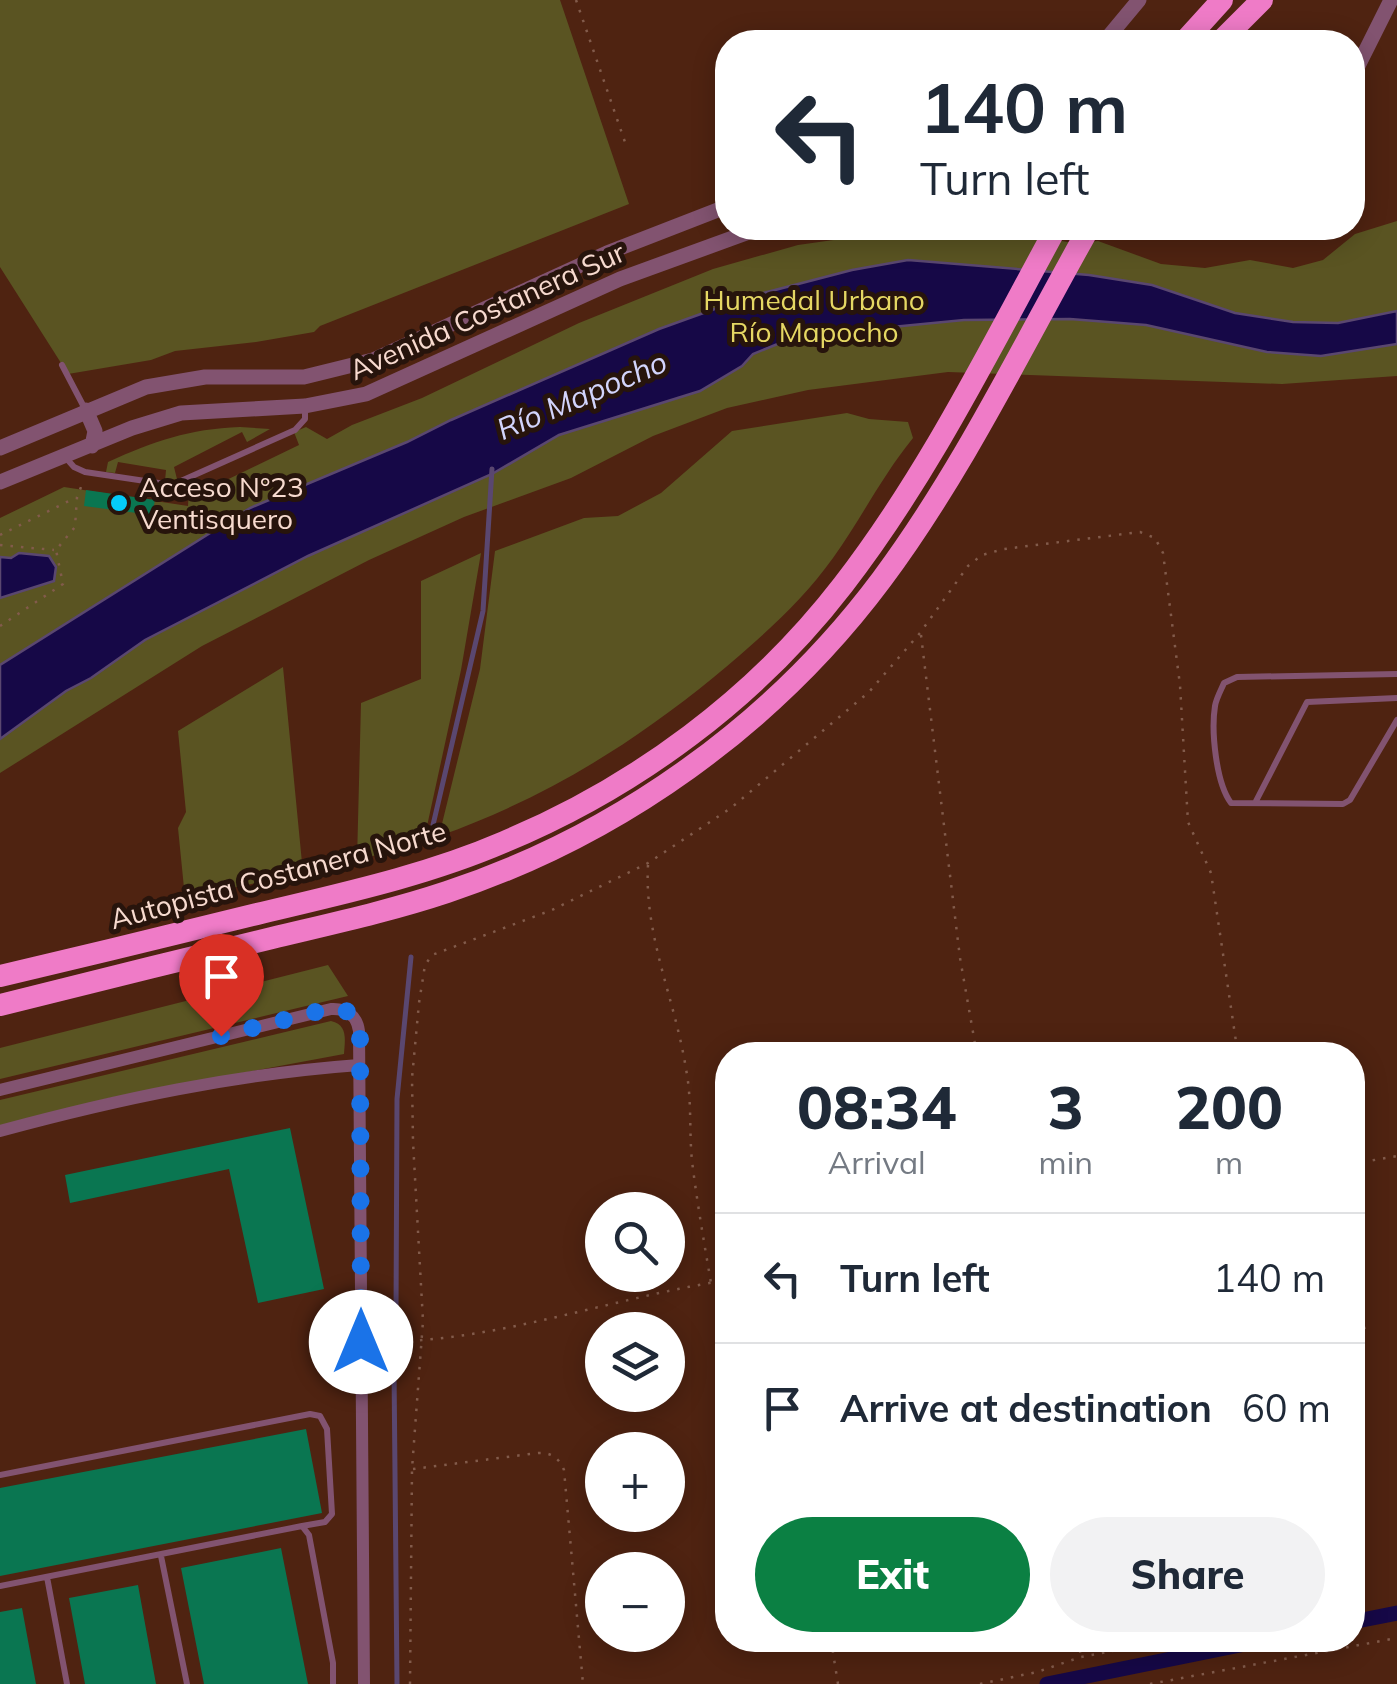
<!DOCTYPE html>
<meta charset="utf-8">
<style>
:root{--surface:#fff;--page:#f2f2f3;--text:#1f2937;--muted:#747a83;--line:#e0e1e3;--accent:#0b8043}
body{margin:0;font-family:Mulish,sans-serif;background:var(--page);color:var(--text);height:100vh;display:flex;flex-direction:column;font-size:38px;white-space:nowrap}
*{box-sizing:border-box;margin:0}
p{font-size:32px;color:var(--muted)}
.icon{flex:none;width:55px;height:55px;fill:none;stroke:currentColor;stroke-width:2;stroke-linecap:round;stroke-linejoin:round}
.map{position:relative;flex:1;overflow:hidden}
.side{position:absolute;left:715px;top:1042px;width:650px;height:610px;display:flex;flex-direction:column;background:var(--surface);border-radius:40px;box-shadow:0 5px 25px #0003}
.side>*{flex:none}
.top-card{position:absolute;left:715px;top:30px;width:650px;height:210px;border-radius:40px;box-shadow:0 5px 25px #0003;background:#fff;color:var(--text);overflow:hidden}
.tools{position:absolute;left:585px;top:1192px;display:grid;gap:20px}
.tools a{display:grid;place-items:center;width:100px;height:100px;border-radius:50%;background:var(--surface);box-shadow:0 5px 25px #0003;font-size:50px}
.pin{position:absolute;display:grid;place-items:center;width:85px;height:85px;color:#fff;margin:-102px -42px;border-radius:50% 50% 50% 0;rotate:-45deg;box-shadow:0 0 10px #0007}
.pin .icon{rotate:45deg}
.me{position:absolute;width:110px;margin:-55px;rotate:0deg;stroke-linejoin:round;filter:drop-shadow(0 0 8px #0008)}
.turn{display:flex;align-items:center;gap:35px;height:210px;padding:0 40px;font-size:45px}
.turn .icon{width:130px;height:130px;stroke-width:2.5}
.turn b{display:block;font-size:70px;line-height:85px}
.eta{display:flex;justify-content:space-evenly;align-items:center;height:170px;text-align:center}
.eta b{font-size:60px;font-weight:800;line-height:70px}
.cta{display:flex;gap:20px;margin-top:auto;padding:20px 40px}
.cta a{flex:1;height:115px;border-radius:60px;background:var(--accent);color:#fff;font-size:40px;font-weight:800;line-height:115px;text-align:center}
.cta a+a{background:var(--page);color:var(--text)}
ul{padding:0;list-style:none}
li{display:flex;align-items:center;gap:30px;height:130px;padding:0 40px;border-top:2px solid var(--line)}
li div{flex:1}
li b{display:block;font-size:38px}
li em{font-style:normal}
.map>svg:first-child{display:block}
.green{fill:#5a5422}
.water{fill:#160847;stroke:#5a4770;stroke-width:2.5}
.lines{fill:none;stroke-linecap:round;stroke-linejoin:round}
.stream{stroke:#5a4770;stroke-width:5}
.canal{stroke:#160847;stroke-width:15}
.building{fill:#0a7651}
.path{stroke:#825b4b;stroke-width:2.5;stroke-dasharray:2.5 8;stroke-linecap:butt}
.service{stroke:#825370;stroke-width:6}
.minor{stroke:#825370;stroke-width:12}
.tertiary{stroke:#825370;stroke-width:15}
.motorway{stroke:#ef7bc7;stroke-width:22}
.route{stroke:#1a73e8;stroke-width:18;stroke-dasharray:0 32.4}
.poi-dot{fill:#05cbf9;stroke:#27140c;stroke-width:4}
.labels{text-anchor:middle;stroke-width:10;stroke-linejoin:round;paint-order:stroke}
.park-label{font-size:28px;fill:#e5d763;stroke:#27140c}
.street-label{font-size:28px;fill:#f7dacf;stroke:#27140c}
.poi-label{font-size:28px;fill:#f7dacf;stroke:#27140c;text-anchor:start}
.water-label{font-size:30px;font-style:italic;fill:#d2d4fc;stroke:#27140c}
</style>
<div class="map">
<svg width="1397" height="1684" viewBox="0 0 1397 1684">
<rect width="100%" height="100%" fill="#4f2311"/>
<!-- green -->
<path class="green" d="M 0,0 L 560,0 L 629,204 L 320,326 L 314,332 L 256,342 L 175,351 L 151,360 L 68,374 L 0,267 Z
M 1397,221 L 1397,376 L 1282,384 L 948,372 L 808,390 L 727,408 L 653,436 L 571,478 L 464,517 L 369,560 L 202,646 L 0,773 L 0,518 L 64,487 L 188,506 L 189,489 L 207,479 L 212,487 L 299,445 L 294,432 L 306,427 L 327,439 L 352,425 L 422,398 L 579,323 L 713,269 L 798,245 L 883,233 L 965,230 L 1027,234 L 1077,244 L 1098,241 L 1161,264 L 1205,268 L 1250,260 L 1293,268 L 1323,260 L 1355,234 Z
M 847,413 L 869,419 L 908,422 L 913,438 C 882,476 861,519 833,558 C 800,604 757,641 714,677 C 628,747 543,799 439,836 L 480,669 L 495,551 L 584,518 L 618,516 L 661,493 L 732,431 Z
M 240,427 L 270,429 L 247,442 L 242,432 L 174,467 L 177,479 L 165,481 L 166,470 L 118,462 L 115,473 L 106,472 L 108,462 C 154,441 189,429 240,427 Z
M 481,553 L 461,670 L 424,840 L 357,861 L 361,703 L 421,679 L 421,581 Z
M 283,667 L 303,873 L 185,898 L 178,828 L 186,812 L 178,731 Z
M 328,965 L 348,996 L 0,1079 L 0,1048 Z
M 331,1021 C 348,1025 345,1039 344,1054 L 109,1098 L 0,1127 L 0,1100 Z"/>
<!-- water -->
<path class="water" d="M 908,260 L 1089,275 L 1152,285 L 1235,313 L 1293,322 L 1338,323 L 1397,311 L 1397,344 L 1321,356 L 1267,352 L 1146,325 L 1070,319 L 964,320 L 861,330 L 780,343 L 753,354 L 742,366 L 700,391 L 559,435 L 492,474 L 308,556 L 145,640 L 91,678 L 66,691 L 0,739 L 0,665 L 250,508 L 407,442 L 451,420 L 659,329 L 748,297 L 852,270 Z
M 19,553 L 49,556 L 56,567 L 54,581 L 0,598 L 0,557 L 11,558 Z"/>
<g class="lines">
<!-- stream -->
<path class="stream" d="M 433,825 L 483,611 L 492,469
M 396,1315 L 397,1099 L 411,957
M 394,1368 L 397,1684"/>
<!-- canal -->
<path class="canal" d="M 1352,1622 L 1397,1613
M 1047,1684 L 1265,1640"/>
</g>
<!-- building -->
<path class="building" d="M 86,490 L 155,500 L 152,515 L 84,506 Z
M 290,1128 L 324,1289 L 258,1303 L 229,1169 L 70,1203 L 65,1175 Z
M 306,1429 L 322,1513 L 0,1576 L 0,1488 Z
M 281,1548 L 308,1684 L 204,1684 L 181,1568 Z
M 138,1585 L 156,1684 L 85,1684 L 69,1598 Z
M 22,1608 L 36,1684 L 0,1684 L 0,1612 Z"/>
<g class="lines">
<!-- path -->
<path class="path" d="M 576,0 L 626,145
M 0,535 L 75,498
M 0,545 L 54,550
M 0,626 L 63,584 L 56,550 L 75,527 L 77,497 L 83,482
M 921,635 L 960,958 L 977,1055
M 648,865 C 644,936 675,999 686,1069 C 692,1100 689,1130 692,1161 C 697,1202 704,1242 711,1283
M 1352,1164 L 1397,1156
M 1352,1265 L 1365,1331
M 378,1342 C 497,1342 610,1298 728,1280
M 413,1469 L 538,1453 C 551,1452 559,1458 564,1470 L 583,1684
M 831,1640 L 838,1684
M 1078,1640 L 1081,1657
M 410,1684 L 412,1469 L 423,1321 L 413,1142 L 412,1078 L 419,1003 L 425,965 L 432,955 L 552,910 L 648,863 L 731,808 L 869,692 L 920,633 L 968,566 L 982,555 L 1004,549 L 1140,532 L 1155,538 L 1163,553 L 1180,685 L 1188,822 L 1211,873 L 1238,1055
M 980,1684 L 1037,1672 L 1081,1657 L 1170,1640
M 1150,1684 L 1397,1638"/>
<!-- service -->
<path class="service" d="M 62,365 L 85,409
M 66,458 L 74,467 L 85,472 L 172,485 L 295,430 L 305,419 L 305,409
M 1397,674 L 1237,677 L 1224,683 C 1221,690 1216,699 1215,706 C 1211,731 1216,783 1231,803 L 1343,804 L 1350,800 L 1397,720
M 1255,803 L 1307,702 L 1397,698
M 0,1475 L 310,1414 L 320,1416 L 327,1429 L 332,1514 L 325,1522 L 302,1526
M 161,1556 L 187,1684
M 47,1577 L 67,1684
M 0,1586 L 302,1526 L 309,1535 L 333,1663 L 333,1684"/>
<!-- minor -->
<path class="minor" d="M 0,1090 L 331,1009 C 347,1008 357,1016 359,1031 L 364,1684
M 0,1131 C 118,1099 236,1074 359,1065"/>
<!-- tertiary -->
<path class="tertiary" d="M 1104,42 L 1139,0
M 1352,78 L 1391,0
M 86,410 L 95,431 L 92,446
M 0,448 L 146,387 L 205,377 L 304,377 L 373,360 L 607,253 L 728,206
M 0,482 L 132,428 L 181,413 L 305,406 L 366,394 L 620,279 L 760,228"/>
<!-- motorway -->
<path class="motorway" d="M 1184,42 L 1222,0
M 1220,42 L 1262,0
M 0,976 C 86,956 171,935 257,914 C 340,894 425,876 504,842 C 636,787 756,698 843,585 C 928,475 990,349 1056,228
M 0,1005 C 91,982 181,960 272,938 C 330,924 390,911 447,892 C 619,835 774,724 882,579 C 963,470 1023,345 1089,228"/>
</g>
<g class="lines">
<!-- route -->
<path class="route" d="M 221,1036 L 331,1008 C 347,1008 356,1015 360,1031 L 361,1342"/>
</g>
<!-- markers -->
<circle class="poi-dot" cx="119" cy="503" r="10"/>
<g class="labels">
<!-- park labels -->
<g class="park-label">
<text x="814" y="310">Humedal Urbano<tspan x="814" dy="32">Río Mapocho</tspan></text>
</g>
<!-- street labels -->
<g class="street-label">
<text transform="translate(487 311) rotate(-24)" y="10">Avenida Costanera Sur</text>
<text transform="translate(278 875) rotate(-15)" y="10">Autopista Costanera Norte</text>
</g>
<!-- poi labels -->
<g class="poi-label">
<text x="139" y="497">Acceso N°23<tspan x="139" dy="32">Ventisquero</tspan></text>
</g>
<!-- water labels -->
<g class="water-label">
<text transform="translate(582 396) rotate(-23)" y="10">Río Mapocho</text>
</g>
</g>
</svg>
<div class="tools">
<a><svg class="icon" aria-label="search" viewBox="0 0 24 24"><circle cx="10" cy="10" r="6"/><path d="M15 15l6 6"/></svg></a>
<a><svg class="icon" aria-label="layers" viewBox="0 0 24 24"><path d="M12 4l9 5-9 5-9-5zM3 14l9 5 9-5"/></svg></a>
<a>+</a>
<a>−</a>
</div>
<div class="pin" style="left:221px;top:1036px;background:#d93025"><svg class="icon" aria-label="arrive" viewBox="0 0 24 24"><path d="M6 21V4h12l-3 4 3 4H6"/></svg></div>
<svg class="me" style="left:361px;top:1342px" viewBox="-20 -20 40 40"><circle r="19" fill="#fff"/><path d="M0-13L10 11 0 6-10 11z" fill="#1a73e8"/></svg>
<div class="top-card">
<div class="turn"><svg class="icon" aria-label="left" viewBox="0 0 24 24"><path d="M17 20v-9H6M10 6l-5 5 5 5"/></svg><div><b>140 m</b>Turn left</div></div>
</div>
<section class="side">
<div class="eta">
<div><b>08:34</b><p>Arrival</p></div>
<div><b>3</b><p>min</p></div>
<div><b>200</b><p>m</p></div>
</div>
<ul>
<li><svg class="icon" aria-label="left" viewBox="0 0 24 24"><path d="M17 20v-9H6M10 6l-5 5 5 5"/></svg><div><b>Turn left</b></div><em>140 m</em></li>
<li><svg class="icon" aria-label="arrive" viewBox="0 0 24 24"><path d="M6 21V4h12l-3 4 3 4H6"/></svg><div><b>Arrive at destination</b></div><em>60 m</em></li>
</ul>
<div class="cta"><a>Exit</a><a>Share</a></div>
</section>
</div>
